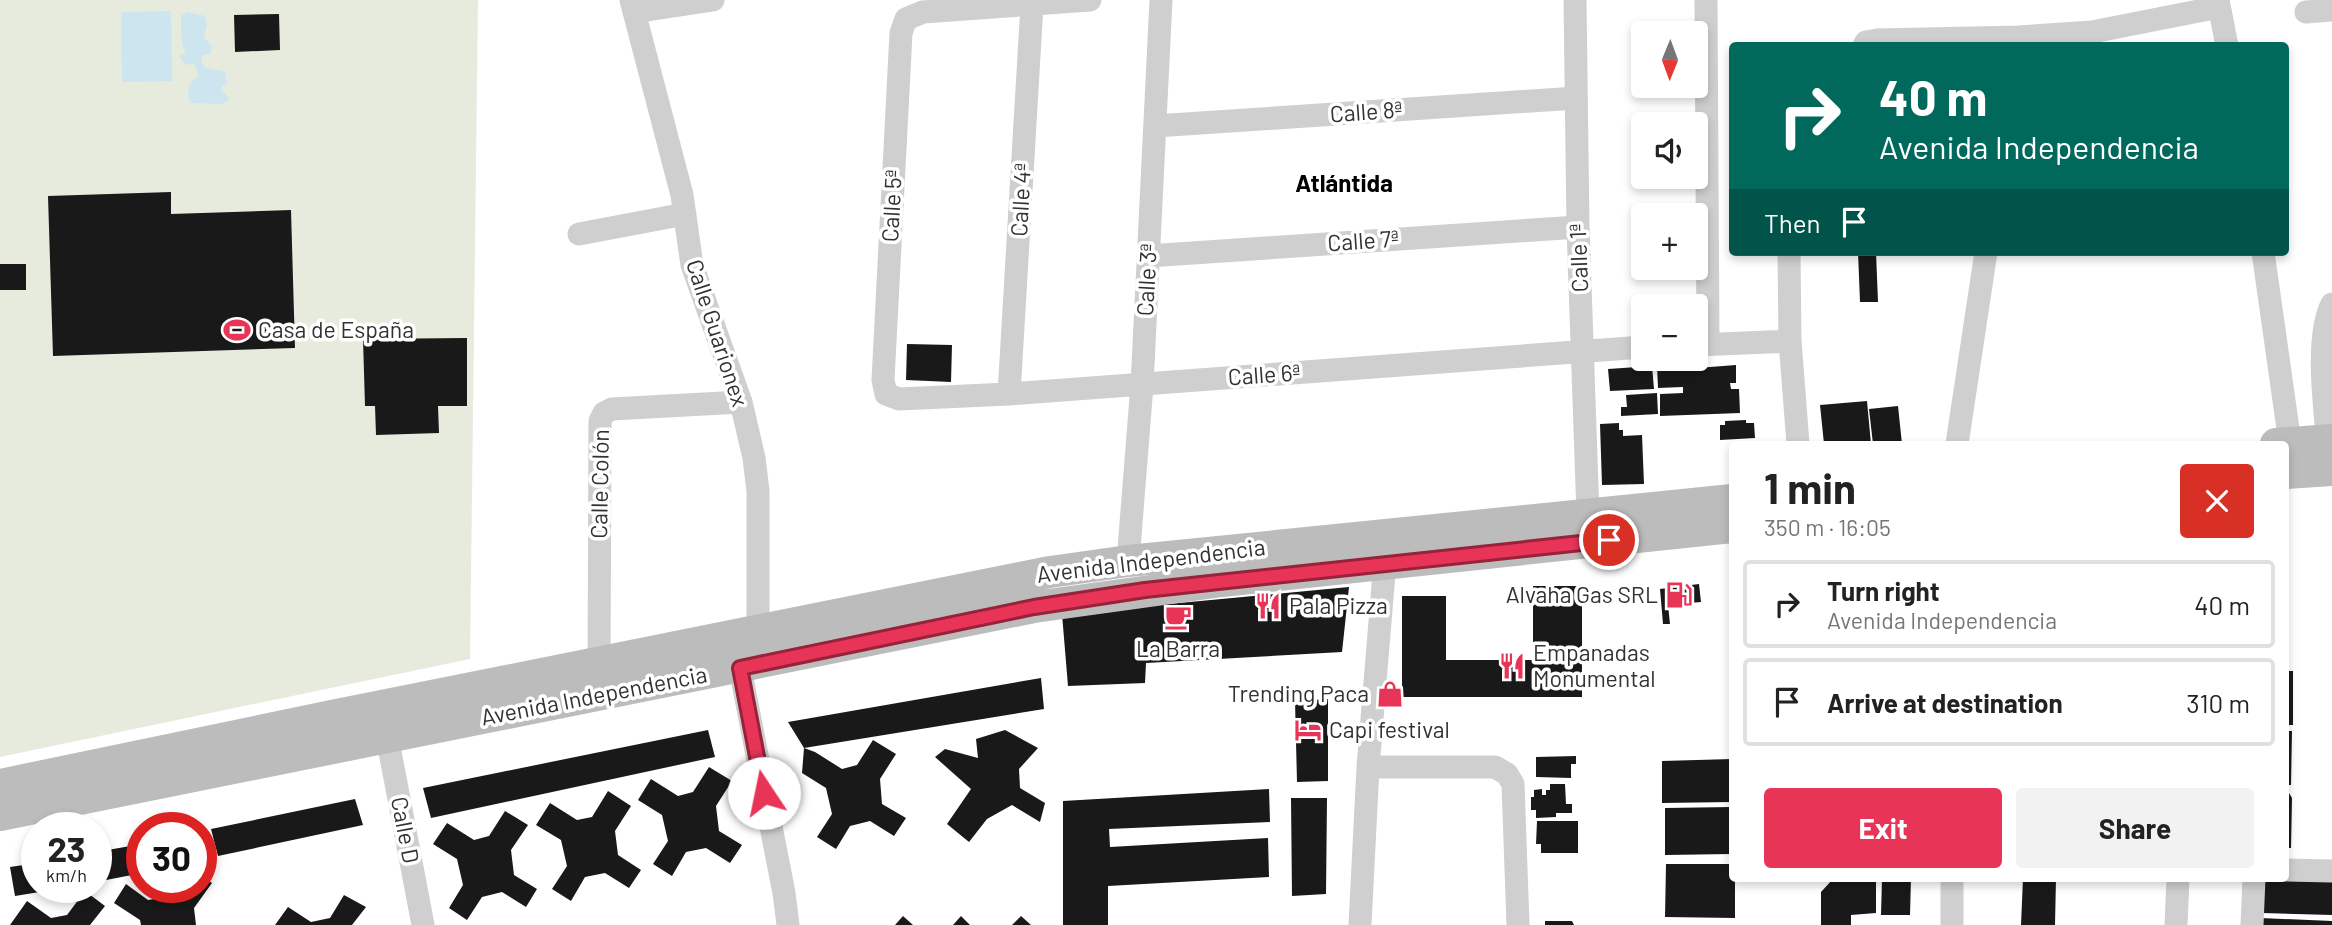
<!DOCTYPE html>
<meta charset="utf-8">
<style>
:root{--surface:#fff;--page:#f2f2f2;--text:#222;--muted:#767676;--line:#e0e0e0;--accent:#e83557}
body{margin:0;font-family:Barlow,sans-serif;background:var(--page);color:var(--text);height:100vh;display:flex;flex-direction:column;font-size:26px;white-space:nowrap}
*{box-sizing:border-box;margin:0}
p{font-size:23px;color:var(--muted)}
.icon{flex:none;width:38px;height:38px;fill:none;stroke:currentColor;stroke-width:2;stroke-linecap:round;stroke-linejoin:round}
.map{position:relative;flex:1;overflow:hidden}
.sheet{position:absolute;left:1729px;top:441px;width:560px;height:441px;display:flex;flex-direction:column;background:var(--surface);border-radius:7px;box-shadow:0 4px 10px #0003}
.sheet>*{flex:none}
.guide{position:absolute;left:1729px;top:42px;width:560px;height:214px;border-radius:7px;box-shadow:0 4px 10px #0003;background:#00695c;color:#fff;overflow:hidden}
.needle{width:46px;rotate:181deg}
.buttons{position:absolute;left:1631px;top:21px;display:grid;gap:14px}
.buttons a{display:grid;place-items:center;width:77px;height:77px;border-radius:7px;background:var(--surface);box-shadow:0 4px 10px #0003;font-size:35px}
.speed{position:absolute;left:21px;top:812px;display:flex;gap:14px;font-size:35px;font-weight:700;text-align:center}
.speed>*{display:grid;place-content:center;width:91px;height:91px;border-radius:50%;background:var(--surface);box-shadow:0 4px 10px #0003;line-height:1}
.speed small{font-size:18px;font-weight:400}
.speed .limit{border:10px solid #d22;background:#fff;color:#111}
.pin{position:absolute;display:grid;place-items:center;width:60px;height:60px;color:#fff;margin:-30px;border:4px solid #fff;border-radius:50%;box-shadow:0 2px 7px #0007}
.me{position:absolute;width:77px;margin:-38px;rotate:349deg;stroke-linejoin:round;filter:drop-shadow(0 0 5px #0008)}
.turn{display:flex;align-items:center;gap:24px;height:147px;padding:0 35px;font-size:32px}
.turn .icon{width:91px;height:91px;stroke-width:2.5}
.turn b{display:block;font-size:49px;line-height:60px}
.then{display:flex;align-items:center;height:66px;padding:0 35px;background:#0003;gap:14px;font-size:26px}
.round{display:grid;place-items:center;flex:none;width:74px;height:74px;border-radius:7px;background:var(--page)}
.overview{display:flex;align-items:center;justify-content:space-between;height:119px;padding:0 35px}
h1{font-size:42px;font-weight:700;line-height:52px}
.button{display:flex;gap:14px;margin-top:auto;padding:14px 35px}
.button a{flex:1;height:80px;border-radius:7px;background:var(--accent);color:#fff;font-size:28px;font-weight:700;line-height:80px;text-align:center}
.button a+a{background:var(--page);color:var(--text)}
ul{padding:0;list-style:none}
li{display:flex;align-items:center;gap:21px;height:88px;margin:0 14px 10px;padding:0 21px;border:4px solid var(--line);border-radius:7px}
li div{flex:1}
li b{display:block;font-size:26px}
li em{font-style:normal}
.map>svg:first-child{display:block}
.green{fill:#e7ebde}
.water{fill:#cde5ee}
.building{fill:#191919}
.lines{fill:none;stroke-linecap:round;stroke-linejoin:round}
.minor{stroke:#cfcfcf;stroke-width:23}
.secondary{stroke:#bcbcbc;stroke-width:32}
.route-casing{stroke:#972239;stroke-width:18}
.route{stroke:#e83557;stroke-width:12}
.labels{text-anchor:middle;stroke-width:7;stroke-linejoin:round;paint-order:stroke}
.street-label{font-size:23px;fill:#323232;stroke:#fff}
.poi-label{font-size:23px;fill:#323232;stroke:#fff;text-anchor:start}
.neighbourhood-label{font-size:24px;font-weight:bold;fill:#000;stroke:#fff}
</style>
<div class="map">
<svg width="2332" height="925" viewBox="0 0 2332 925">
<rect width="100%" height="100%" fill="#fff"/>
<!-- green -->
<path class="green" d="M 0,0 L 478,0 L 470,659 L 0,757 Z"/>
<!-- water -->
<path class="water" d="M 171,11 L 172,81 L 122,82 L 121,12 Z
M 187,12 L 205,16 L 207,25 L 204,37 L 212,47 L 210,54 L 202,56 L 201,60 L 205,68 L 226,72 L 225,78 L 228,81 L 220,89 L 230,99 L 221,104 L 192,103 L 188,97 L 189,85 L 199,75 L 195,65 L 188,63 L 186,66 L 179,56 L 185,54 L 181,35 L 181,16 Z"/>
<!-- building -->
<path class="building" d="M 279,14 L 280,50 L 235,52 L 234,15 Z
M 171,192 L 171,214 L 291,210 L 295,348 L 53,356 L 48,196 Z
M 1858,252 L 1876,252 L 1878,302 L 1860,302 Z
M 0,264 L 26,264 L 26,290 L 0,290 Z
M 467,338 L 467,406 L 438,406 L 439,433 L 376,435 L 375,406 L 365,406 L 363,339 Z
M 907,344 L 952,345 L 951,382 L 906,380 Z
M 1684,364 L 1684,369 L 1736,365 L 1736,383 L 1730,383 L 1731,389 L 1739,389 L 1740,413 L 1660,416 L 1660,394 L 1683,393 L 1683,387 L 1658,388 L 1657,365 Z
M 1652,366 L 1654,389 L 1610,391 L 1608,369 Z
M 1657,393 L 1658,414 L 1621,416 L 1621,407 L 1627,407 L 1626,395 Z
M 1867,401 L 1871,444 L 1824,444 L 1820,405 Z
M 1898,406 L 1902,444 L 1873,444 L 1869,409 Z
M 1746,420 L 1746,423 L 1754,423 L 1755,438 L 1720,440 L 1720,425 L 1725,425 L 1725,421 Z
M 1619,423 L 1619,430 L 1623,430 L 1623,436 L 1642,435 L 1644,484 L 1602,485 L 1600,424 Z
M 1699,584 L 1701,602 L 1668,605 L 1670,624 L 1663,624 L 1660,589 Z
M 1533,586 L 1582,586 L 1582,697 L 1402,697 L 1402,596 L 1446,596 L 1446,660 L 1533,660 Z
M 1349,587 L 1342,652 L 1146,663 L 1145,683 L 1068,686 L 1062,614 Z
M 2286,671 L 2293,671 L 2293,725 L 2286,725 Z
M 1041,678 L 1044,709 L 804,748 L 788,722 Z
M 1328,699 L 1328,781 L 1297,782 L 1295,701 Z
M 708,730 L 715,757 L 431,818 L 423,788 Z
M 1005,730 L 1038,748 L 1019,769 L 1020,788 L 1045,803 L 1040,822 L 1012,805 L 987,819 L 969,842 L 947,824 L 971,789 L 935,757 L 945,749 L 978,758 L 976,739 Z
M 2286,731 L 2292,731 L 2291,785 L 2286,785 Z
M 873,740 L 896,754 L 880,779 L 882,804 L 906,818 L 894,836 L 870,821 L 850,826 L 836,849 L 817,837 L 832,814 L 826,788 L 802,773 L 804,748 L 815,752 L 842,769 L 857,765 Z
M 1576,756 L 1576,764 L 1571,764 L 1571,778 L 1536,777 L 1536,757 Z
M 1732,759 L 1732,802 L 1662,803 L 1662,761 Z
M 709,767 L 732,781 L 716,806 L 719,831 L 742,845 L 730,863 L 706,848 L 686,852 L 672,876 L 653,864 L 668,841 L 662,815 L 638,800 L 651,779 L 678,796 L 693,792 Z
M 1550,784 L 1565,784 L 1566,804 L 1572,804 L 1572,813 L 1556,813 L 1556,817 L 1536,818 L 1536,810 L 1531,810 L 1531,797 L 1534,797 L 1534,790 L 1542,789 L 1542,795 L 1546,795 L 1546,790 L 1550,790 Z
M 2286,788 L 2292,798 L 2291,848 L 2286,848 Z
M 1269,789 L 1270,822 L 1109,829 L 1110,847 L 1268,838 L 1269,877 L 1108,886 L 1108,925 L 1063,925 L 1063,801 Z
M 608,791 L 631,806 L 615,831 L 618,855 L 641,870 L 629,888 L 605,873 L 585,877 L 571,901 L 552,889 L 567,866 L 561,840 L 536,825 L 550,803 L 577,820 L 592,817 Z
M 1291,798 L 1327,798 L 1326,894 L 1292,896 Z
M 355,799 L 363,825 L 218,856 L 211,829 Z
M 1732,807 L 1732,854 L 1665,855 L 1665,808 Z
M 505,811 L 528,825 L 511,850 L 514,875 L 537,889 L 526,907 L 502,892 L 482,897 L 467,920 L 449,908 L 463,885 L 457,859 L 433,844 L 447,823 L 474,840 L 489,836 Z
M 1537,821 L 1578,821 L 1578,853 L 1541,853 L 1541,844 L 1536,844 Z
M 142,844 L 142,873 L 96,882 L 96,852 Z
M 37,863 L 37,887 L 58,889 L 15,896 L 10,867 Z
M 1666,864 L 1732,864 L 1732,878 L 1735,878 L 1735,918 L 1665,917 Z
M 201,875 L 212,883 L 194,908 L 196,925 L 141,925 L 140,920 L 114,903 L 126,884 L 148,900 L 177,895 L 182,887 L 201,887 Z
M 1882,878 L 1911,878 L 1910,915 L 1881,915 Z
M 2023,878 L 2056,878 L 2055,925 L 2021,925 Z
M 2262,878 L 2332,880 L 2332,915 L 2262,913 Z
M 1832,880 L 1876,881 L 1876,913 L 1851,915 L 1851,925 L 1821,925 L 1821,892 Z
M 85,891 L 105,906 L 90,925 L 10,925 L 27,901 L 51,918 L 67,915 Z
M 344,895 L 366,907 L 352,925 L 275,925 L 288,907 L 311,922 L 330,918 Z
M 903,916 L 913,925 L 895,925 Z
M 961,916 L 970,925 L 953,925 Z
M 1021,916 L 1031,925 L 1012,925 Z
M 2261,918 L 2332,921 L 2332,925 L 2261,925 Z
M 1545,921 L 1572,921 L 1574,925 L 1545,925 Z"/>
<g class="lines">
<!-- minor -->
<path class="minor" d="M 631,0 L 682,195 L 692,265 L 741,402 L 754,458 L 758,491 L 758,630
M 1090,0 L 923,12 L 906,19 L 901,33 L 883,380 L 886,394 L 899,399 L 1009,394 L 1643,347
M 1575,0 L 1578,227 L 1588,515
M 1706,0 L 1708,344
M 2218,0 L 2227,46
M 634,12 L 713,0
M 2306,12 L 2332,10
M 1864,46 L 1866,42 L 1877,40 L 2019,37 L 2092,32 L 2219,7
M 1155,126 L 1576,98
M 579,234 L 685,214
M 1789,252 L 1790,341 L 1798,444
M 2263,252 L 2292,457
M 1148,256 L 1578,227
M 1696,345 L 1790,341
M 1009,394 L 1032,5
M 1957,444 L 1986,252
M 2329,456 C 2326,417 2314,338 2332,304
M 1128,561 L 1142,385 L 1161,0
M 740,668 L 784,893 L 788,925
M 599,676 L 600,421 L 604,413 L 612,409 L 741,402
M 387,736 L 423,925
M 1368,767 L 1495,767 L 1507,774 L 1513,784 L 1518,925
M 2286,870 L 2332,871
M 1360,925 L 1368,767 L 1386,549
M 1952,925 L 1952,878
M 2176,925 L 2178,878
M 2252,925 L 2254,878"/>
<!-- secondary -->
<path class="secondary" d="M 2276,444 L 2332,440
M 2286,473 L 2332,470
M 0,785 L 332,716 L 1050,572 L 1128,561 L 1732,500
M 0,815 L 1034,607 L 1222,581 L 1732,527"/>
</g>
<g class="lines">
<!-- route casing -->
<g class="route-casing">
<path id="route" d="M 764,793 L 740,668 L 1034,607 L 1145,590 L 1609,540"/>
</g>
<!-- route -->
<use href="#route" class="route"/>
</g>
<!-- icons -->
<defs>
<g id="stadium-bare" transform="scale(2.1)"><path d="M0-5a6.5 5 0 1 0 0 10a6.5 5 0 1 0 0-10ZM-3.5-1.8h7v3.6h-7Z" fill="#e83557" stroke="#fff" stroke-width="2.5" paint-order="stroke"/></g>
<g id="fuel-bare" transform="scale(2.1)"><path d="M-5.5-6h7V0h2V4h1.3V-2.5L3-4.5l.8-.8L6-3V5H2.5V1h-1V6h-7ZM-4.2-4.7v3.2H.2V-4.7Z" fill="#e83557" stroke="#fff" stroke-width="2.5" paint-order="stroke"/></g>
<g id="restaurant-bare" transform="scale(2.1)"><path d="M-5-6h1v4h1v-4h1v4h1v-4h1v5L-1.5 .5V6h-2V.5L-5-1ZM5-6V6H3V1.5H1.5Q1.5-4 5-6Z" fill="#e83557" stroke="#fff" stroke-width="2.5" paint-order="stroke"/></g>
<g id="cafe-bare" transform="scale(2.1)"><path d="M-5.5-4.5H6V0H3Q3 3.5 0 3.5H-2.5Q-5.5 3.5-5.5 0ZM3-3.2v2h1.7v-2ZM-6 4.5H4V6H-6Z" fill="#e83557" stroke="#fff" stroke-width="2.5" paint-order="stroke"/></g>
<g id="shop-bare" transform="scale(2.1)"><path d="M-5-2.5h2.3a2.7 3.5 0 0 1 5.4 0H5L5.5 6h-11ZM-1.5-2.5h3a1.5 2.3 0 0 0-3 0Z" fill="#e83557" stroke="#fff" stroke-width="2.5" paint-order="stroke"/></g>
<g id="hotel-bare" transform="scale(2.1)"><path d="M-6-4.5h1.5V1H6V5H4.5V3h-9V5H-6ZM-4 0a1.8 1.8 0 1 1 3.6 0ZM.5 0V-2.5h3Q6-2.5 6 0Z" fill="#e83557" stroke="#fff" stroke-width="2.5" paint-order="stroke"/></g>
</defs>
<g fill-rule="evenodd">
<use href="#stadium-bare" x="237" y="330"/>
<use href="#fuel-bare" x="1679" y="595"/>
<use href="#restaurant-bare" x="1268" y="606"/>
<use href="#cafe-bare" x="1178" y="617"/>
<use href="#restaurant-bare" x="1512" y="666"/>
<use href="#shop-bare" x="1390" y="694"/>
<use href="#hotel-bare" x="1308" y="730"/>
</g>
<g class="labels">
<!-- street labels -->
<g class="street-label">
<text transform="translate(1366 112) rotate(-4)" y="8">Calle 8ª</text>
<text transform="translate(1021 200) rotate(-87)" y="8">Calle 4ª</text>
<text transform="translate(892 206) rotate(-87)" y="8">Calle 5ª</text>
<text transform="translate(1363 241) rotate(-4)" y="8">Calle 7ª</text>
<text transform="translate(1579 258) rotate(-92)" y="8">Calle 1ª</text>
<text transform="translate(1147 280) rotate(-87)" y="8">Calle 3ª</text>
<text transform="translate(717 333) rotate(72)" y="8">Calle Guarionex</text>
<text transform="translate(1264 375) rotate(-4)" y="8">Calle 6ª</text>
<text transform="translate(600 484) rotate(-89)" y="8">Calle Colón</text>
<text transform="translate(1151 561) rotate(-7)" y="8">Avenida Independencia</text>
<text transform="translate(594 696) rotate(-11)" y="8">Avenida Independencia</text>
<text transform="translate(405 830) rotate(79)" y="8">Calle D</text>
</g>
<!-- poi labels -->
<g class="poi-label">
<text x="258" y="338">Casa de España</text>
<text x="1658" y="603" text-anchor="end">Alvaha Gas SRL</text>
<text x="1289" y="614">Pala Pizza</text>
<text x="1178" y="657" text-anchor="middle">La Barra</text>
<text x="1533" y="661">Empanadas<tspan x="1533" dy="26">Monumental</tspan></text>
<text x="1369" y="702" text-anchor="end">Trending Paca</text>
<text x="1329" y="738">Capi festival</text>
</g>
<!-- neighbourhood labels -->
<g class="neighbourhood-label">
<text x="1344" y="192">Atlántida</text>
</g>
</g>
</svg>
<div class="buttons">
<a><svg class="needle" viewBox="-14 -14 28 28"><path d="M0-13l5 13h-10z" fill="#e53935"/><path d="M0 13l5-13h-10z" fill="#767676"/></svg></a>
<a><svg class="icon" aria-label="sound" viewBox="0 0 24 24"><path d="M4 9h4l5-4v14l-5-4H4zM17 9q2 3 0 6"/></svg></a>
<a>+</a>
<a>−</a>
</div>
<div class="speed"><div>23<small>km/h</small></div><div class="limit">30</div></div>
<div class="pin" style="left:1609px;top:540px;background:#d93025"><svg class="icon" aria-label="arrive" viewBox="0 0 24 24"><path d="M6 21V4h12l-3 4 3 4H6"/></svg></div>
<svg class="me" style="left:764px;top:793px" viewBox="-20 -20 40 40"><circle r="19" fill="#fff"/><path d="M0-13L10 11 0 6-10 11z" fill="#e83557"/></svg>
<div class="guide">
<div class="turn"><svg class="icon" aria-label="right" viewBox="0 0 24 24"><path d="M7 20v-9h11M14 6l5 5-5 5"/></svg><div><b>40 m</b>Avenida Independencia</div></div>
<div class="then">Then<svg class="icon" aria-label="arrive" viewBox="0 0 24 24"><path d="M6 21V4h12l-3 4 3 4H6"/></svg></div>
</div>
<section class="sheet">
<div class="overview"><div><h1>1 min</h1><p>350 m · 16:05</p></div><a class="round" style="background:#d93025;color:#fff"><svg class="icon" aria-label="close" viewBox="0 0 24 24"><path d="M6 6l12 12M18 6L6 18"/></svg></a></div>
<ul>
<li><svg class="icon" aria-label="right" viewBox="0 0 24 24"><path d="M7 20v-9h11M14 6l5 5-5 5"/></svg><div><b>Turn right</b><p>Avenida Independencia</p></div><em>40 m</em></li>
<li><svg class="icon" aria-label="arrive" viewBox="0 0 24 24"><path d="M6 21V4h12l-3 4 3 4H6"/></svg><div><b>Arrive at destination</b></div><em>310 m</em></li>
</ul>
<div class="button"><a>Exit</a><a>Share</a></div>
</section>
</div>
